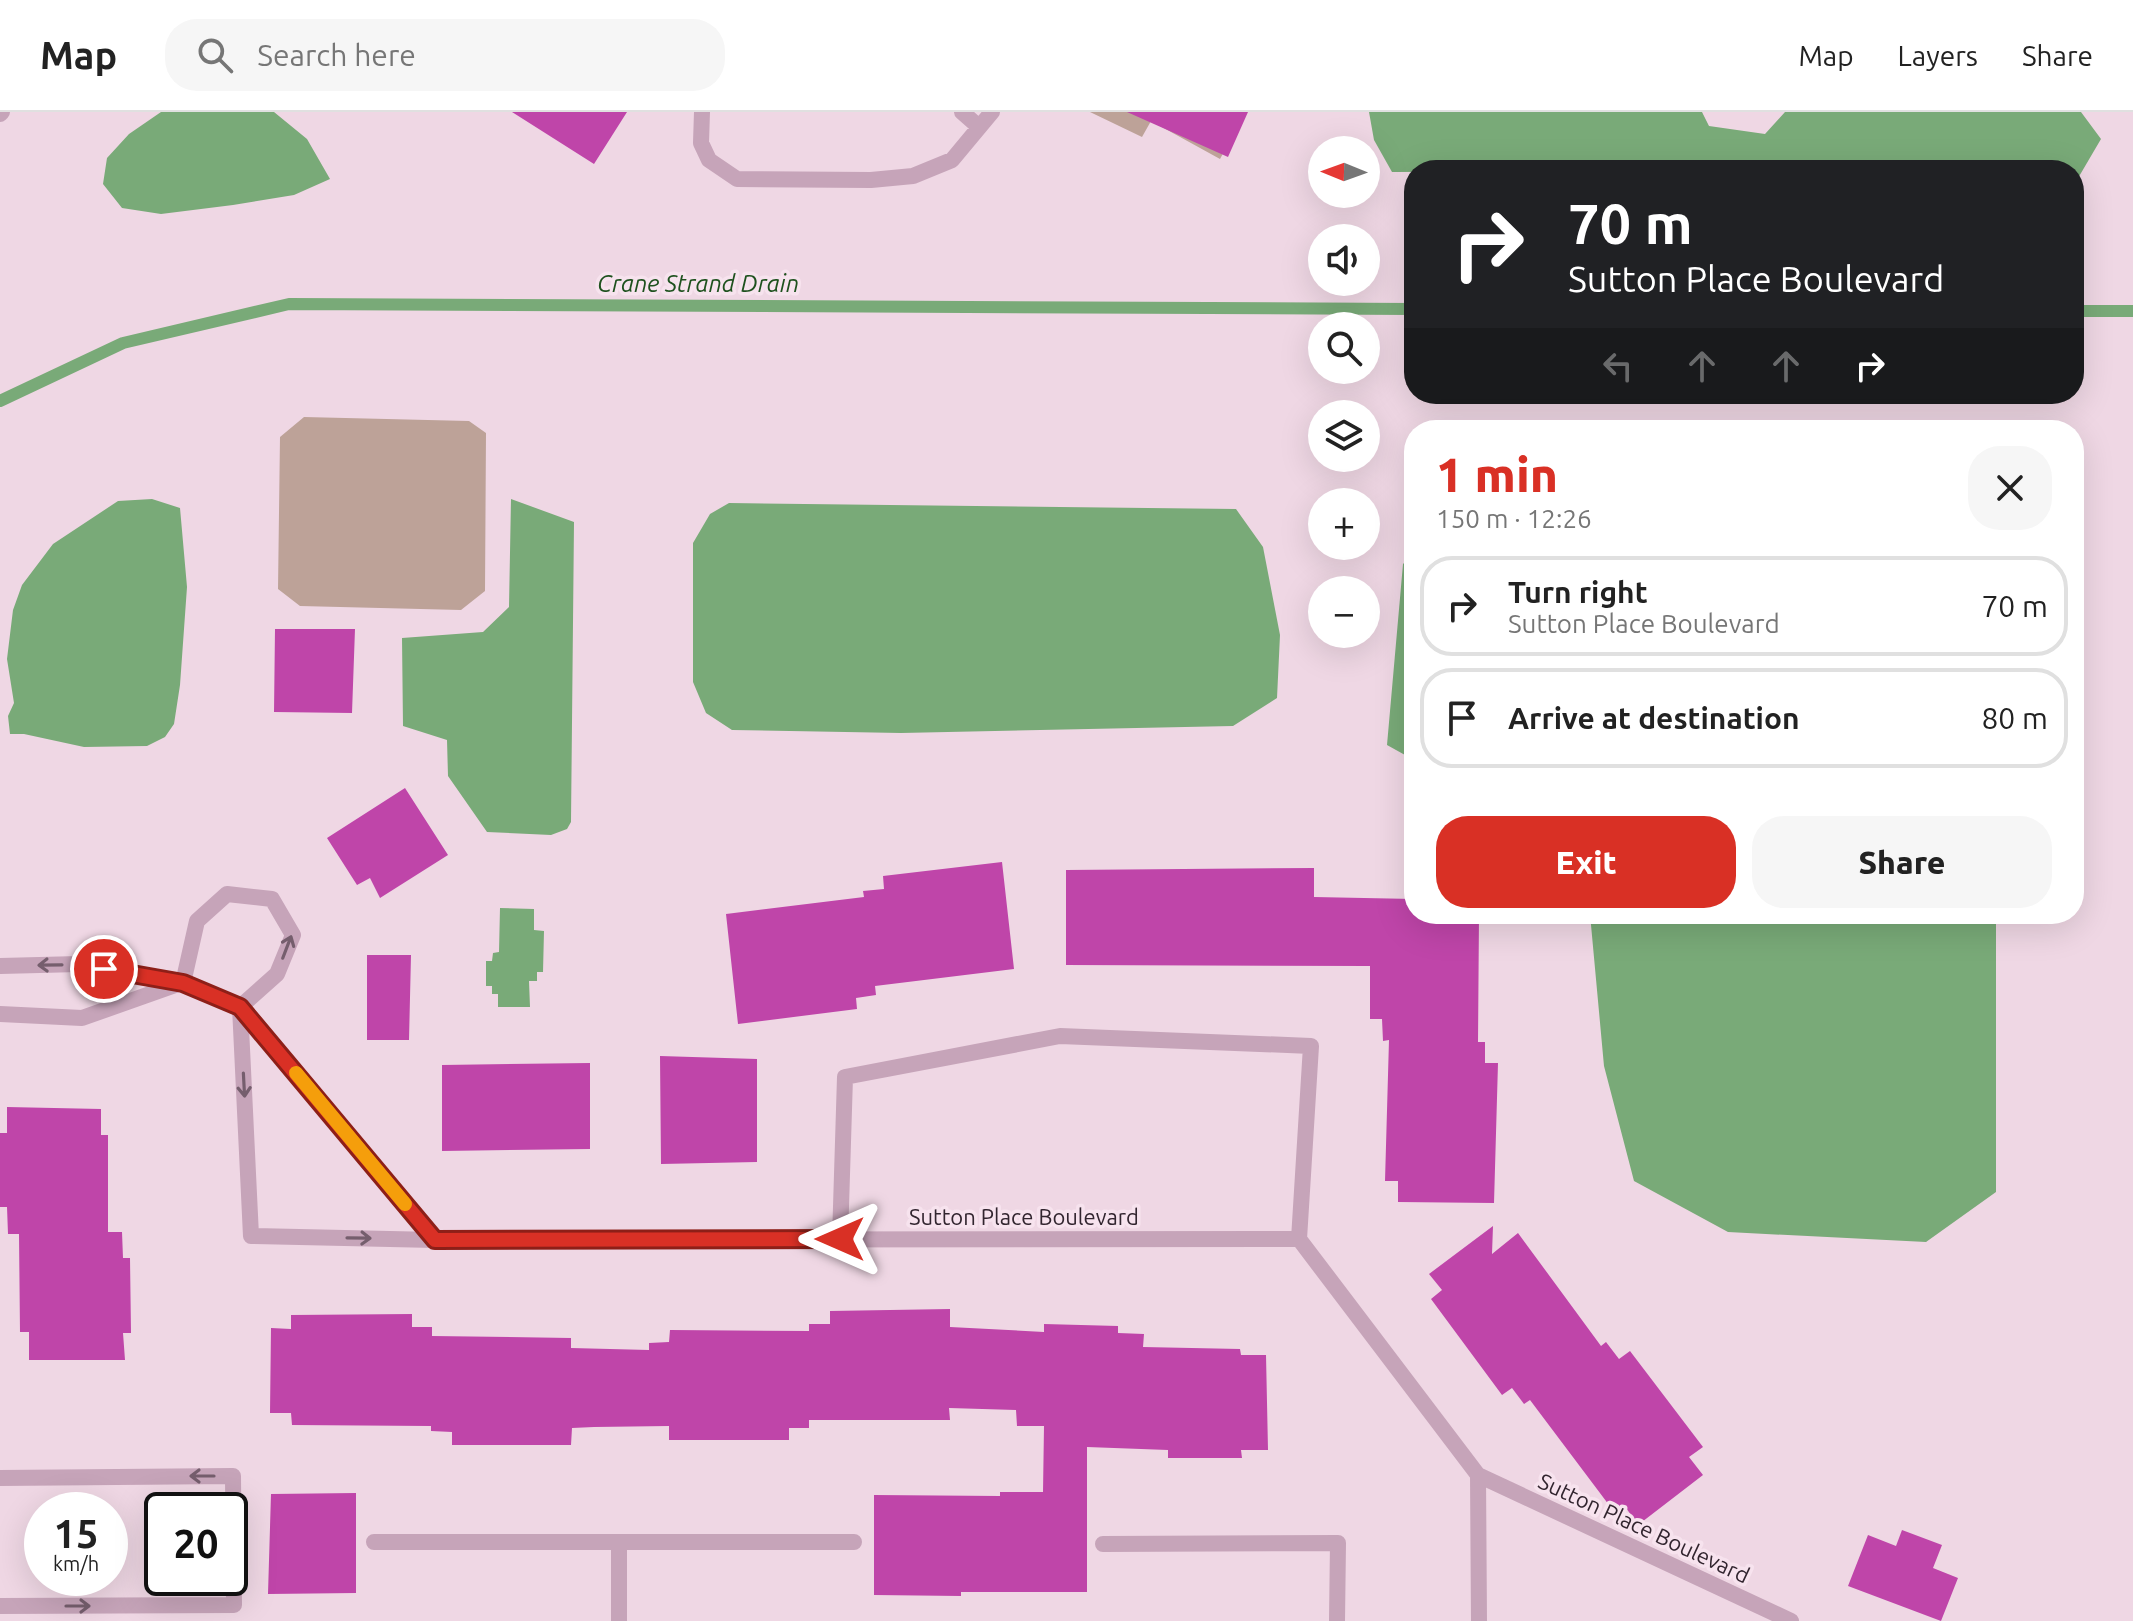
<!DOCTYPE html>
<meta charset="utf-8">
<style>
:root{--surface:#fff;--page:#f6f6f6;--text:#222;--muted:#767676;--line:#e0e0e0;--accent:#d93025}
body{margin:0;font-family:Ubuntu,sans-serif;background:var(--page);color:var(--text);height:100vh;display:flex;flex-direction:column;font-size:30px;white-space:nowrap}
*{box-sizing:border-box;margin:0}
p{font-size:26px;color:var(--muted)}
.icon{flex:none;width:44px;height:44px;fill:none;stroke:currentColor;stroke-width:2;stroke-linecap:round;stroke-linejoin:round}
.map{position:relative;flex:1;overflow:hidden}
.sheet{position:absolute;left:1404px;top:308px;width:680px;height:504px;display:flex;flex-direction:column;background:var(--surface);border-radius:32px;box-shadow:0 8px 32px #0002}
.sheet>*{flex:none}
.hud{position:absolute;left:1404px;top:48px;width:680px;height:244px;border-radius:32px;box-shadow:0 8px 32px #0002;background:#202124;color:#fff;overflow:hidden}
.needle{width:52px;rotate:271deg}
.buttons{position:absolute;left:1308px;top:24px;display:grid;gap:16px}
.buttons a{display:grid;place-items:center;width:72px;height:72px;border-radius:50%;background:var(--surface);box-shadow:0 8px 32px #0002;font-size:40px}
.speed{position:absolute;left:24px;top:1380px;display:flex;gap:16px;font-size:40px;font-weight:700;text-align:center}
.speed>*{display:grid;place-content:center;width:104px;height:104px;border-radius:50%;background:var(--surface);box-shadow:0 8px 32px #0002;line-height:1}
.speed small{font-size:20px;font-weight:400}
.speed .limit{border:4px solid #111;border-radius:12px;background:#fff;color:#111}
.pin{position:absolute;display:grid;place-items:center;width:68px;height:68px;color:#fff;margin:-34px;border:4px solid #fff;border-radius:50%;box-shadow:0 2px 8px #0007}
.me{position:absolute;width:88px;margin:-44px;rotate:270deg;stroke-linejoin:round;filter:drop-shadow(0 0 6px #0008)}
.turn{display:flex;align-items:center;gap:28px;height:168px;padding:0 32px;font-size:36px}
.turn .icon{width:104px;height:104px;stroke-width:2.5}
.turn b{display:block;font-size:56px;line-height:68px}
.lanes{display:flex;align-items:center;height:76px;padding:0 32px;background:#0003;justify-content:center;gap:40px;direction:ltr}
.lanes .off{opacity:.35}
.round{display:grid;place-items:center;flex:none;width:84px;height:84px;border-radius:32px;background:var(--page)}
.head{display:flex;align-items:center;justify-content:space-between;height:136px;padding:0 32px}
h1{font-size:48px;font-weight:800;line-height:60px;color:var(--accent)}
.primary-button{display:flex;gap:16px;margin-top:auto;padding:16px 32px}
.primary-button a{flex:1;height:92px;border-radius:32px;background:var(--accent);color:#fff;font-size:32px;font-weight:800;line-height:92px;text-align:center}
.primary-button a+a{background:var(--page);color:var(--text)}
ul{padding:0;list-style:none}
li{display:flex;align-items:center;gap:24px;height:100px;margin:0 16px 12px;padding:0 16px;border:4px solid var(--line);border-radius:32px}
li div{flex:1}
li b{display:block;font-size:30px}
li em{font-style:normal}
header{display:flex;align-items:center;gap:48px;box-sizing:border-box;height:112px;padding:0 40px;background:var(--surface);border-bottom:2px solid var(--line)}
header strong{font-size:38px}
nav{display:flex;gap:44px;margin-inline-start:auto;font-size:28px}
.search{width:560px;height:72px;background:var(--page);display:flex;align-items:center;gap:20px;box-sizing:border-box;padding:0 28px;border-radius:32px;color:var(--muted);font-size:30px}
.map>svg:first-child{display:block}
.green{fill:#bda298}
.water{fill:#79aa78}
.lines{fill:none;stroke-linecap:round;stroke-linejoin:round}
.stream{stroke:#79aa78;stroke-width:12}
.building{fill:#bf45a9}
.lane{stroke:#c6a4b9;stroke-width:16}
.oneway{stroke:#755e6d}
.route-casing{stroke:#8d1f18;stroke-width:20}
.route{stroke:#d93025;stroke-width:14}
.slow{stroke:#f59e0b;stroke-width:14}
.labels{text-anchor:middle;stroke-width:7;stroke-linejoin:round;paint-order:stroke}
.street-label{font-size:22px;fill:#32252f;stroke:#f7e3ee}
.water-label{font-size:24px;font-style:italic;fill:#1e511e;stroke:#f7e3ee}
</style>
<header>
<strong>Map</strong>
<div class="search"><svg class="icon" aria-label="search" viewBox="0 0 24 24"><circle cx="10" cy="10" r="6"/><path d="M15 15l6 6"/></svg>Search here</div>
<nav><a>Map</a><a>Layers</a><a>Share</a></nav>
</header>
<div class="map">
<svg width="2133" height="1509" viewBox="0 0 2133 1509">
<rect width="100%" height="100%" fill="#efd7e4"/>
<!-- green -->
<path class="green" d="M 1090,0 L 1246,0 L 1220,47 L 1151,9 L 1142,25 Z
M 304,305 L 469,309 L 486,321 L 485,479 L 461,498 L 300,494 L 278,477 L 280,325 Z"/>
<!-- water -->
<path class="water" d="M 161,0 L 274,0 L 307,27 L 330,67 L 294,83 L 233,93 L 161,102 L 122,96 L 103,72 L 107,46 L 129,22 Z
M 1369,0 L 1702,0 L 1709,14 L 1765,22 L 1785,0 L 2081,0 L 2101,27 L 2074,73 L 2074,58 L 1392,60 L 1374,28 Z
M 152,387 L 180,396 L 187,475 L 180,573 L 174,612 L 165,625 L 147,634 L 84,635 L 24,622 L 10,622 L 8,604 L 14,591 L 7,547 L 13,498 L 22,473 L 53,432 L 118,389 Z
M 511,387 L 574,410 L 571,710 L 567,717 L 551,723 L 487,720 L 448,664 L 447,628 L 403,614 L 402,526 L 483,520 L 509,495 Z
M 729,391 L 1236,397 L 1263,435 L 1280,523 L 1277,586 L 1233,614 L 901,621 L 732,618 L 706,601 L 693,570 L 693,431 L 710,402 Z
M 1414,441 L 1414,648 L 1387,633 L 1403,452 Z
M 500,796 L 534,797 L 534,818 L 544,819 L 543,860 L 537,860 L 537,869 L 529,869 L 530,895 L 498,895 L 498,882 L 492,882 L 492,874 L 486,874 L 486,849 L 492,849 L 493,841 L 499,840 Z
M 1590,802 L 1996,802 L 1996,1080 L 1926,1130 L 1728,1120 L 1634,1069 L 1604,954 Z"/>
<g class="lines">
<!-- stream -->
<path class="stream" d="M 2074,199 L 2133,199
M 0,289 L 123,231 L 289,192 L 1414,197"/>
</g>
<!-- building -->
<path class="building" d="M 512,0 L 627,0 L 594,52 Z
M 1127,0 L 1248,0 L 1228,45 Z
M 275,517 L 355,517 L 352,601 L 274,600 Z
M 405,676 L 448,743 L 380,786 L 370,766 L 357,773 L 327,726 Z
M 1002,750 L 1014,857 L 875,874 L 876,883 L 856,886 L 857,897 L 738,912 L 726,802 L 864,785 L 863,779 L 884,777 L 883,764 Z
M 1314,756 L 1314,785 L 1414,787 L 1414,802 L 1479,802 L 1478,930 L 1485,930 L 1485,951 L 1498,951 L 1494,1091 L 1398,1090 L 1398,1069 L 1385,1069 L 1389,928 L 1383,929 L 1382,907 L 1370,907 L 1370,854 L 1066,853 L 1066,758 Z
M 367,843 L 411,843 L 409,928 L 367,928 Z
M 660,944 L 757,947 L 757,1050 L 661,1052 Z
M 590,951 L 590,1037 L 442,1039 L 442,953 Z
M 7,995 L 101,997 L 101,1023 L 108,1023 L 108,1120 L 122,1120 L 123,1146 L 130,1146 L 131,1221 L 123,1221 L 125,1248 L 29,1248 L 29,1220 L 20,1220 L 19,1122 L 8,1122 L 7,1095 L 0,1095 L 0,1021 L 7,1021 Z
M 1493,1114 L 1492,1142 L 1518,1121 L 1601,1234 L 1606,1230 L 1619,1247 L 1630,1239 L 1703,1335 L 1689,1345 L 1703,1363 L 1638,1413 L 1624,1393 L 1615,1401 L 1530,1288 L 1524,1292 L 1512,1276 L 1502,1283 L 1431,1187 L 1442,1178 L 1429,1162 Z
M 950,1197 L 950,1215 L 1044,1220 L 1044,1212 L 1118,1214 L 1118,1221 L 1144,1222 L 1143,1235 L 1240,1237 L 1241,1243 L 1266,1243 L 1268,1338 L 1241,1338 L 1242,1346 L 1168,1346 L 1168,1338 L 1087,1335 L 1087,1480 L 961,1480 L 961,1484 L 874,1483 L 874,1383 L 1000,1384 L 1000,1380 L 1043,1380 L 1044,1314 L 1017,1314 L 1016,1298 L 949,1296 L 950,1308 L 809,1308 L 809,1316 L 789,1316 L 789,1328 L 669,1328 L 669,1314 L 594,1315 L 572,1316 L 571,1333 L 452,1333 L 452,1320 L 431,1319 L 431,1314 L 292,1313 L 291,1301 L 270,1301 L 271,1216 L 291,1217 L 291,1203 L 412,1202 L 412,1215 L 432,1215 L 432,1224 L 571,1226 L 571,1236 L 649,1238 L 649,1231 L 669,1230 L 670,1218 L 809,1219 L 809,1212 L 830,1212 L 830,1199 Z
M 356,1381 L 356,1481 L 268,1482 L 271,1382 Z
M 1902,1418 L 1942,1433 L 1933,1456 L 1958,1466 L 1941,1509 L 1848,1474 L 1868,1423 L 1896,1434 Z"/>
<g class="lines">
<!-- lane -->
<path class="lane" d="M 702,0 L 701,31 L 709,48 L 737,67 L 871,68 L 913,64 L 952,48 L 992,0
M 962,0 L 979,15
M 0,2 L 2,0
M 0,854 L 79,852 L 183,871 L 240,895 L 435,1128 L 1299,1127 L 1478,1363 L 1791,1509
M 183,871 L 197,809 L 227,782 L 272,787 L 293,823 L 277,862 L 240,895 L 251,1124 L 435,1128
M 0,902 L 82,906 L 181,871
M 840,1127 L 845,965 L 1060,924 L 1311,934 L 1299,1127
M 1478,1363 L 1479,1509
M 0,1366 L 233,1364 L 234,1493 L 0,1494
M 374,1430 L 854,1430
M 1103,1432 L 1338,1431 L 1337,1509
M 619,1509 L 619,1430"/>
</g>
<!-- one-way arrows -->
<defs><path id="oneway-shaft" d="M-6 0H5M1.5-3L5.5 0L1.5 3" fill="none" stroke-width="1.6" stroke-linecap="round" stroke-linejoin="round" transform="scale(2)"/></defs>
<g class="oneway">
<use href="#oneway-shaft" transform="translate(287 835) rotate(-69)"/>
<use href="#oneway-shaft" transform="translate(50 853) rotate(179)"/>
<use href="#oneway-shaft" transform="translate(244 973) rotate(87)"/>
<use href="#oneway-shaft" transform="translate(359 1126) rotate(1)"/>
<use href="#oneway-shaft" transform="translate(202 1364) rotate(180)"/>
<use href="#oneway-shaft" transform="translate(78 1494)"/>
</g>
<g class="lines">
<!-- route casing -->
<g class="route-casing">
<path id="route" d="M 104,857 L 183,871 L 240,895 L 435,1128 L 840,1127"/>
</g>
<!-- route -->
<use href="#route" class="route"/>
<!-- slow -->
<path class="slow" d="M 296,961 L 405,1092"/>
</g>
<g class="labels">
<!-- street labels -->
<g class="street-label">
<text x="1024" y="1113">Sutton Place Boulevard</text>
<text transform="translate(1644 1416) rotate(25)" y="8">Sutton Place Boulevard</text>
</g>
<!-- water labels -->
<g class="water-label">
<text x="698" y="180">Crane Strand Drain</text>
</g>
</g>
</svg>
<div class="buttons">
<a><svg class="needle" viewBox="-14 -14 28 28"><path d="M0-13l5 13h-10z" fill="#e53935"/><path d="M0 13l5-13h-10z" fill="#767676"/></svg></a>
<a><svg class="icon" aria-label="sound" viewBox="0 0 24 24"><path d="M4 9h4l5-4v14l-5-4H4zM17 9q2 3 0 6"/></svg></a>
<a><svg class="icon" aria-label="search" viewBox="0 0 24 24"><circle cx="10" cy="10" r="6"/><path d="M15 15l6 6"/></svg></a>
<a><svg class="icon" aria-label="layers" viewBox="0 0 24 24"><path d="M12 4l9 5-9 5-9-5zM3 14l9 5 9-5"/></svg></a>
<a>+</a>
<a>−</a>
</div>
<div class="speed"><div>15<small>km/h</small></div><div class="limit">20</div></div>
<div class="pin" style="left:104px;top:857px;background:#d93025"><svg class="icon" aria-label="arrive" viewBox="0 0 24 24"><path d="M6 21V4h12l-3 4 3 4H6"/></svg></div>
<svg class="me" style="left:840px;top:1127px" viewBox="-20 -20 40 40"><path d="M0-17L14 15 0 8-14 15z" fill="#d93025" stroke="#fff" stroke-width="4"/></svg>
<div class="hud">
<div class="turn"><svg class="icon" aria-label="right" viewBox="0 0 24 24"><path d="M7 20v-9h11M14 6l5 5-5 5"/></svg><div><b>70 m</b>Sutton Place Boulevard</div></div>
<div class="lanes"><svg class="icon off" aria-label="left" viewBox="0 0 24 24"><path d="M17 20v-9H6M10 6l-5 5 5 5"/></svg><svg class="icon off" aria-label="ahead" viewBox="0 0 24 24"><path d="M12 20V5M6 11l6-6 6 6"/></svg><svg class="icon off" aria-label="ahead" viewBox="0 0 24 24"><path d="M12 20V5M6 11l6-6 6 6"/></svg><svg class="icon" aria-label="right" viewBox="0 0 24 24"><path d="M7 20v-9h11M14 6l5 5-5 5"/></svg></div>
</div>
<section class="sheet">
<div class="head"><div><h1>1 min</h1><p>150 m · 12:26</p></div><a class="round"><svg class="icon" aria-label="close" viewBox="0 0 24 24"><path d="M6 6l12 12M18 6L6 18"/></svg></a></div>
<ul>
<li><svg class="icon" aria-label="right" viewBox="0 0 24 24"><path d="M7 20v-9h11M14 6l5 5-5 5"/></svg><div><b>Turn right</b><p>Sutton Place Boulevard</p></div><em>70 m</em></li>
<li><svg class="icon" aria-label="arrive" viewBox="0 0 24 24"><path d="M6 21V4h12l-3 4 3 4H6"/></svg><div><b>Arrive at destination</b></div><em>80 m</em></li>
</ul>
<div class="primary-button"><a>Exit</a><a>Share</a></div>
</section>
</div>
